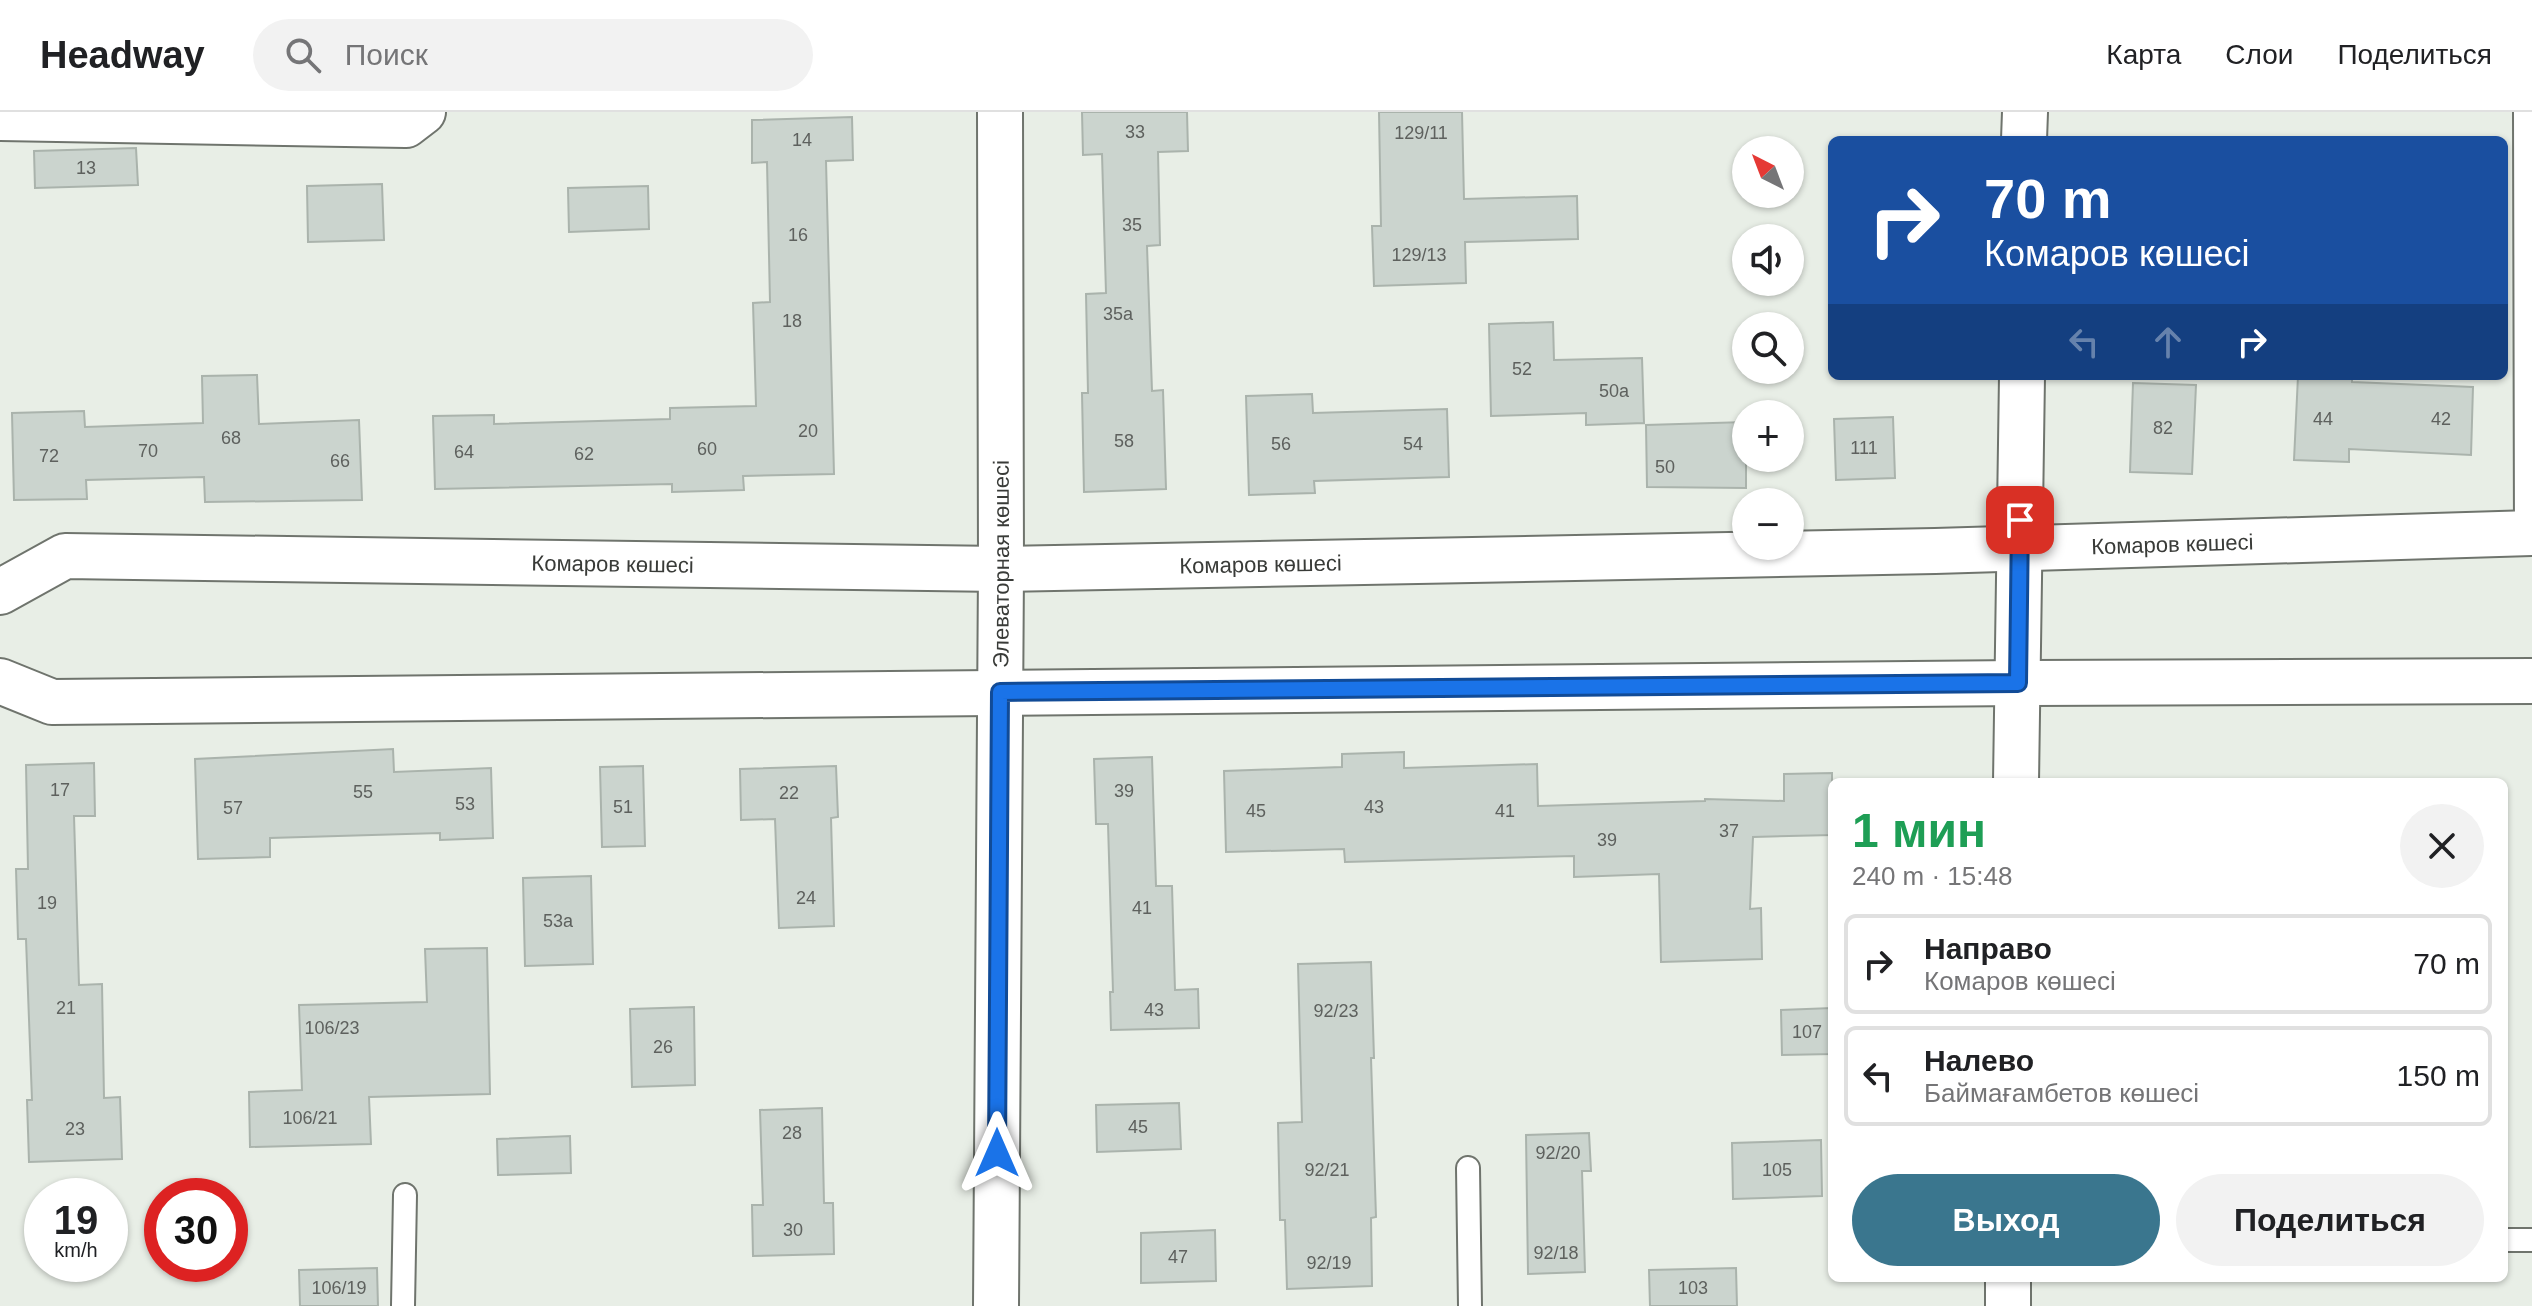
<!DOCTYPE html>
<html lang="ru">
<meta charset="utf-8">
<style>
:root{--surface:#fff;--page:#f2f2f2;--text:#202124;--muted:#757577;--line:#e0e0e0;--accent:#3a768e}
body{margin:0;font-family:Arial,sans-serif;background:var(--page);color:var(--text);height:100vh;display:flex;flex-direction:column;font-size:30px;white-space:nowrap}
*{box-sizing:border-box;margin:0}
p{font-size:26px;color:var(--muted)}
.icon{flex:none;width:44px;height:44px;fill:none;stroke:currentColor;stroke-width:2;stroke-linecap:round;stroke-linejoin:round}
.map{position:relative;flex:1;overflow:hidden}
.sheet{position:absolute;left:1828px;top:666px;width:680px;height:504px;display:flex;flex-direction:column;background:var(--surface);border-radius:12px;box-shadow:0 2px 6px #0004}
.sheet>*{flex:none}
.guide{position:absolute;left:1828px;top:24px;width:680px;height:244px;border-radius:12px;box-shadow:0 2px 6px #0004;background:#1a4fa0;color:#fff;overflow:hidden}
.needle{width:52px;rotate:318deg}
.controls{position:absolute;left:1732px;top:24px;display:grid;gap:16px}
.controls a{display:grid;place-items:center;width:72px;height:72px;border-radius:50%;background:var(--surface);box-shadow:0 2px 6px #0004;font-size:40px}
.speed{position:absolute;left:24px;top:1066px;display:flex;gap:16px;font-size:40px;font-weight:700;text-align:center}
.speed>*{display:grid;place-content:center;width:104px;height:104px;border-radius:50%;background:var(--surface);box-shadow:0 2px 6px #0004;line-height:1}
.speed small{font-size:20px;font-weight:400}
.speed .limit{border:12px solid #d22;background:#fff;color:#111}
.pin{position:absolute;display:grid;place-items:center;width:68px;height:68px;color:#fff;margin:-34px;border-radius:16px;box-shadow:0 4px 12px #0006}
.me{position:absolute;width:88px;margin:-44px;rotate:0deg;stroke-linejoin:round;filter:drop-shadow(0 0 6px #0008)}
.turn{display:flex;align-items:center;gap:28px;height:168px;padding:0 24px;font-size:36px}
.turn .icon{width:104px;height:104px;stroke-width:2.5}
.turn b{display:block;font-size:56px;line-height:68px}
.lanes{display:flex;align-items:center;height:76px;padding:0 24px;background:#0003;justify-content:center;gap:40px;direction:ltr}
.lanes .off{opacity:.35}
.round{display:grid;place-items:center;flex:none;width:84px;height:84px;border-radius:42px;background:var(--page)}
.overview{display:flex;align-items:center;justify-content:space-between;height:136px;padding:0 24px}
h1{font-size:48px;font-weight:700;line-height:60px;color:#1e9e55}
.button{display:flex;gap:16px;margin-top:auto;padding:16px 24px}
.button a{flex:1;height:92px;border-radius:48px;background:var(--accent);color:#fff;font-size:32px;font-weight:700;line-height:92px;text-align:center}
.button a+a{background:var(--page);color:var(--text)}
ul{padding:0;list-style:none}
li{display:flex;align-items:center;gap:24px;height:100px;margin:0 16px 12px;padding:0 8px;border:4px solid var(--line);border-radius:12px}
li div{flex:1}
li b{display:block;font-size:30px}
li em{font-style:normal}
header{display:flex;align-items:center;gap:48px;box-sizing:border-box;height:112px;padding:0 40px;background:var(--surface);border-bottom:2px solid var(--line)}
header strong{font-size:38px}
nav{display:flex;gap:44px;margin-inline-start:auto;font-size:28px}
.search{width:560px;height:72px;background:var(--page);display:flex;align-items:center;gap:20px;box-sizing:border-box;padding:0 28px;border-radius:44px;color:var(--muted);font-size:30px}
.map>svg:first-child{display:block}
.building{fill:#cbd4ce;stroke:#aab3ac;stroke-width:2}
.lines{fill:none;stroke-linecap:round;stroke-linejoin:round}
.service-casing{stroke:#6f746d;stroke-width:26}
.minor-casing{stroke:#6f746d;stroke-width:48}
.secondary-casing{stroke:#6f746d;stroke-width:48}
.service{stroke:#fff;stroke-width:22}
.minor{stroke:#fff;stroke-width:44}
.secondary{stroke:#fff;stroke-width:44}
.route-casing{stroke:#114b97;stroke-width:20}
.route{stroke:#1a73e8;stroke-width:14}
.labels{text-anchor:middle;stroke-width:8;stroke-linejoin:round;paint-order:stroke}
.number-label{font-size:18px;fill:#5e615e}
.street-label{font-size:22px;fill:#393b38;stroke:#f5fbf3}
</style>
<header>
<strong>Headway</strong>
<div class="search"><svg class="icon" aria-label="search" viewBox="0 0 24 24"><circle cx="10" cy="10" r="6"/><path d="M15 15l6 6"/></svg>Поиск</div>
<nav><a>Карта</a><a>Слои</a><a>Поделиться</a></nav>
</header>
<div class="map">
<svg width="2532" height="1194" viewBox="0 0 2532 1194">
<rect width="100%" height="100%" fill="#e8eee6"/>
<!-- building -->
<path class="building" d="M 1082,0 L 1187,0 L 1188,39 L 1158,40 L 1160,133 L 1147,134 L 1152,279 L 1163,278 L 1166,377 L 1084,380 L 1082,281 L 1088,281 L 1086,182 L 1106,181 L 1102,42 L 1083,43 Z
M 1379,0 L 1462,0 L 1464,87 L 1577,84 L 1578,127 L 1465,130 L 1466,171 L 1374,174 L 1372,114 L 1381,114 Z
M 852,5 L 853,48 L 826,49 L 834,362 L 743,364 L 744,378 L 672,380 L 672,372 L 435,377 L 433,304 L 494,303 L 494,312 L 670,307 L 670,296 L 756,294 L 753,191 L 770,190 L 767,50 L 752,51 L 752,8 Z
M 136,36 L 138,73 L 35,76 L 34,39 Z
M 382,72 L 384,128 L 308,130 L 307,74 Z
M 648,74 L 649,117 L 569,120 L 568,76 Z
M 1553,210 L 1554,248 L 1642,246 L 1644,311 L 1586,313 L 1586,301 L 1491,304 L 1489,212 Z
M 257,263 L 259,312 L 359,308 L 362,388 L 205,390 L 204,365 L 86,368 L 87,387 L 14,388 L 12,301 L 84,299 L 85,315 L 203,311 L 202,264 Z
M 2298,264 L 2352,267 L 2352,270 L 2473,275 L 2471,343 L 2349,337 L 2349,350 L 2294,348 Z
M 2133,271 L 2196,273 L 2192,362 L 2130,360 Z
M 1312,282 L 1313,301 L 1447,297 L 1449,365 L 1314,369 L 1315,381 L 1249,383 L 1246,284 Z
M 1893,305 L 1895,366 L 1836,368 L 1834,307 Z
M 1746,310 L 1746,376 L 1647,375 L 1646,313 Z
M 393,637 L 394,660 L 491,656 L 493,726 L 440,728 L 440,721 L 270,726 L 270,745 L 198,747 L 195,647 Z
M 1404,640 L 1404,656 L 1537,652 L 1538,694 L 1705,689 L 1705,687 L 1784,689 L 1784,662 L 1832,661 L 1832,723 L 1753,725 L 1750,797 L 1761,796 L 1762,847 L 1661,850 L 1659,762 L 1574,765 L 1574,744 L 1345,750 L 1344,737 L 1226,740 L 1224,659 L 1342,655 L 1342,642 Z
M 1152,645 L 1156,774 L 1172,774 L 1175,878 L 1198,877 L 1199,916 L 1111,918 L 1110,880 L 1113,880 L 1108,712 L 1096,712 L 1094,647 Z
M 94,651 L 95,704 L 74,704 L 79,873 L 102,872 L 104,986 L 120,985 L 122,1047 L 29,1050 L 27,988 L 32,988 L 26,827 L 18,827 L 16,757 L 28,757 L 26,653 Z
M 643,654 L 645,734 L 602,735 L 600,655 Z
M 836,654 L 838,705 L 831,706 L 834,814 L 779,816 L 775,707 L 741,708 L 740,657 Z
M 591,764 L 593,852 L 525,854 L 523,766 Z
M 487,836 L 490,982 L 369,985 L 371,1032 L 250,1035 L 249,980 L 302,978 L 299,893 L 427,890 L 425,837 Z
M 1371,850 L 1374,946 L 1371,946 L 1376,1105 L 1371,1106 L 1372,1174 L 1287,1177 L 1285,1108 L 1280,1108 L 1278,1011 L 1302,1010 L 1298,852 Z
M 694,895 L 695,973 L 632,975 L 630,897 Z
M 1832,896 L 1832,942 L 1782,943 L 1781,898 Z
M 1179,991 L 1181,1037 L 1097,1040 L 1096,993 Z
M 822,996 L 824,1091 L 833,1091 L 834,1142 L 753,1144 L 752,1093 L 763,1093 L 760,998 Z
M 1589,1021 L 1591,1059 L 1582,1059 L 1585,1160 L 1528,1162 L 1526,1023 Z
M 570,1024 L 571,1061 L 498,1063 L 497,1027 Z
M 1821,1028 L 1822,1084 L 1733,1087 L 1732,1031 Z
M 1215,1118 L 1216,1169 L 1141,1171 L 1141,1121 Z
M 377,1156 L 378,1194 L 300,1194 L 299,1158 Z
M 1736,1156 L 1737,1194 L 1650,1194 L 1649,1158 Z"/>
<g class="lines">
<!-- service casing -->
<g class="service-casing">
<path id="service" d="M 2525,0 L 2526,422
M 1468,1056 L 1470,1194
M 2504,1128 L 2532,1128
M 403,1194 L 405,1083"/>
</g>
<!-- minor casing -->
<g class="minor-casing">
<g id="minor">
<path d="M 0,6 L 406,13 L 423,0"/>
<path id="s1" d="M 0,480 L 65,444 L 1001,457 L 1935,439 L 2532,421"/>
<path d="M 0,569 L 52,590 L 2018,571 L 2532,569"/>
<path id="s2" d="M 996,1194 L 1001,457 L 1000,0"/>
</g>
</g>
<!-- secondary casing -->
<g class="secondary-casing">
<path id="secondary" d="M 2024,28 L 2025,0
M 2016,670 L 2022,264
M 2008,1194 L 2008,1166"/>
</g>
<!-- service -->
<use href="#service" class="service"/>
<!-- minor -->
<use href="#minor" class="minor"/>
<!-- secondary -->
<use href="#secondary" class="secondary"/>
</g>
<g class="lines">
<!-- route casing -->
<g class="route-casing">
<path id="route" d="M 997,1041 L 1000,580 L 2018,571 L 2020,408"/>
</g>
<!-- route -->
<use href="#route" class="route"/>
</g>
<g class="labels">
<!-- number labels -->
<g class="number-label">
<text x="1135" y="26">33</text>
<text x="1421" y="27">129/11</text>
<text x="802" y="34">14</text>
<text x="86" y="62">13</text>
<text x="1132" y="119">35</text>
<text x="798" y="129">16</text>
<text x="1419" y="149">129/13</text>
<text x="1118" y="208">35а</text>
<text x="792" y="215">18</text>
<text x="1522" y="263">52</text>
<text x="1614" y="285">50а</text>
<text x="2323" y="313">44</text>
<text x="2441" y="313">42</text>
<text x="2163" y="322">82</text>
<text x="808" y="325">20</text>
<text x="231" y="332">68</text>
<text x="1124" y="335">58</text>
<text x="1281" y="338">56</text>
<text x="1413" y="338">54</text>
<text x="1864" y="342">111</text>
<text x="707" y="343">60</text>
<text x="148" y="345">70</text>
<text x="464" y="346">64</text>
<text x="584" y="348">62</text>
<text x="49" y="350">72</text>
<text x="340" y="355">66</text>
<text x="1665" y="361">50</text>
<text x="60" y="684">17</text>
<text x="1124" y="685">39</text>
<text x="363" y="686">55</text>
<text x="789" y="687">22</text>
<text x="465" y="698">53</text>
<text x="623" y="701">51</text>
<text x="1374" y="701">43</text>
<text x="233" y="702">57</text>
<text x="1256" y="705">45</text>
<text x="1505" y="705">41</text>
<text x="1729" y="725">37</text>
<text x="1607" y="734">39</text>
<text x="806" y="792">24</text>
<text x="47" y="797">19</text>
<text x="1142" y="802">41</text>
<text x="558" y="815">53а</text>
<text x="66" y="902">21</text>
<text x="1154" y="904">43</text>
<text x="1336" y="905">92/23</text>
<text x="332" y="922">106/23</text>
<text x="1807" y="926">107</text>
<text x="663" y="941">26</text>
<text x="310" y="1012">106/21</text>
<text x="1138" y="1021">45</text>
<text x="75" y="1023">23</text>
<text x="792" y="1027">28</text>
<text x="1558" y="1047">92/20</text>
<text x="1327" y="1064">92/21</text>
<text x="1777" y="1064">105</text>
<text x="793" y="1124">30</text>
<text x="1556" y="1147">92/18</text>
<text x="1178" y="1151">47</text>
<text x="1329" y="1157">92/19</text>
<text x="339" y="1182">106/19</text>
<text x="1693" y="1182">103</text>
</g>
<!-- street labels -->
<g class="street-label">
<text dy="8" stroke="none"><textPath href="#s1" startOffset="2182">Комаров көшесі</textPath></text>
<text dy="8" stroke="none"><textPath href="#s1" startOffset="622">Комаров көшесі</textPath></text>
<text dy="8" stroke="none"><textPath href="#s1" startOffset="1270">Комаров көшесі</textPath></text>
<text dy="8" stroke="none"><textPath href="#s2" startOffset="742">Элеваторная көшесі</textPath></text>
</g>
</g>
</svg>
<div class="controls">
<a><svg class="needle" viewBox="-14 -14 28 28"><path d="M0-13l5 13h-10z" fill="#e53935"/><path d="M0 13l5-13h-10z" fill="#757577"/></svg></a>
<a><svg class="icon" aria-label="sound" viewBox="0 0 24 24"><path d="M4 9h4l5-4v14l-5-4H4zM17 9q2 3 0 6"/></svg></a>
<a><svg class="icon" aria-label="search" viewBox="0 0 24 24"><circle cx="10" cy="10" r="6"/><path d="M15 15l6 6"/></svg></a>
<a>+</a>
<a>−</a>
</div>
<div class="speed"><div>19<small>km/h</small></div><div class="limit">30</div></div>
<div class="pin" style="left:2020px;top:408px;background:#d93025"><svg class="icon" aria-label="arrive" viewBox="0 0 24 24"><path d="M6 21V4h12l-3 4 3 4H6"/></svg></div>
<svg class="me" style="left:997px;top:1041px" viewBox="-20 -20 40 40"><path d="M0-17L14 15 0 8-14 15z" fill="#1a73e8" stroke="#fff" stroke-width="4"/></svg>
<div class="guide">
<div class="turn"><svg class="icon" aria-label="right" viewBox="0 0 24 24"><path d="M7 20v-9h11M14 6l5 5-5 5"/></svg><div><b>70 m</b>Комаров көшесі</div></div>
<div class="lanes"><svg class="icon off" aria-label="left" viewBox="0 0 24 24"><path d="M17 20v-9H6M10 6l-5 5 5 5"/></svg><svg class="icon off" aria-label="ahead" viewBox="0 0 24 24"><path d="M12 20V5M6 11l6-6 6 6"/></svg><svg class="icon" aria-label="right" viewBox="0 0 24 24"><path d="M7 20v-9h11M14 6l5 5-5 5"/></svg></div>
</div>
<section class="sheet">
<div class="overview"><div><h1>1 мин</h1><p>240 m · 15:48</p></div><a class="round"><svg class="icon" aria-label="close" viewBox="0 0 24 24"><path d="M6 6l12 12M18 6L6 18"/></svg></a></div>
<ul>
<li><svg class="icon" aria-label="right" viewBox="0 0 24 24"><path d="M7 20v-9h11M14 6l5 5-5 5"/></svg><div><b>Направо</b><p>Комаров көшесі</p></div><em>70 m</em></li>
<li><svg class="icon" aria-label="left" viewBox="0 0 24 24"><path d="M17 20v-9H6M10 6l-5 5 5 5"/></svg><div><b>Налево</b><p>Баймағамбетов көшесі</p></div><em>150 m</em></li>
</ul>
<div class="button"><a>Выход</a><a>Поделиться</a></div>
</section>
</div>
